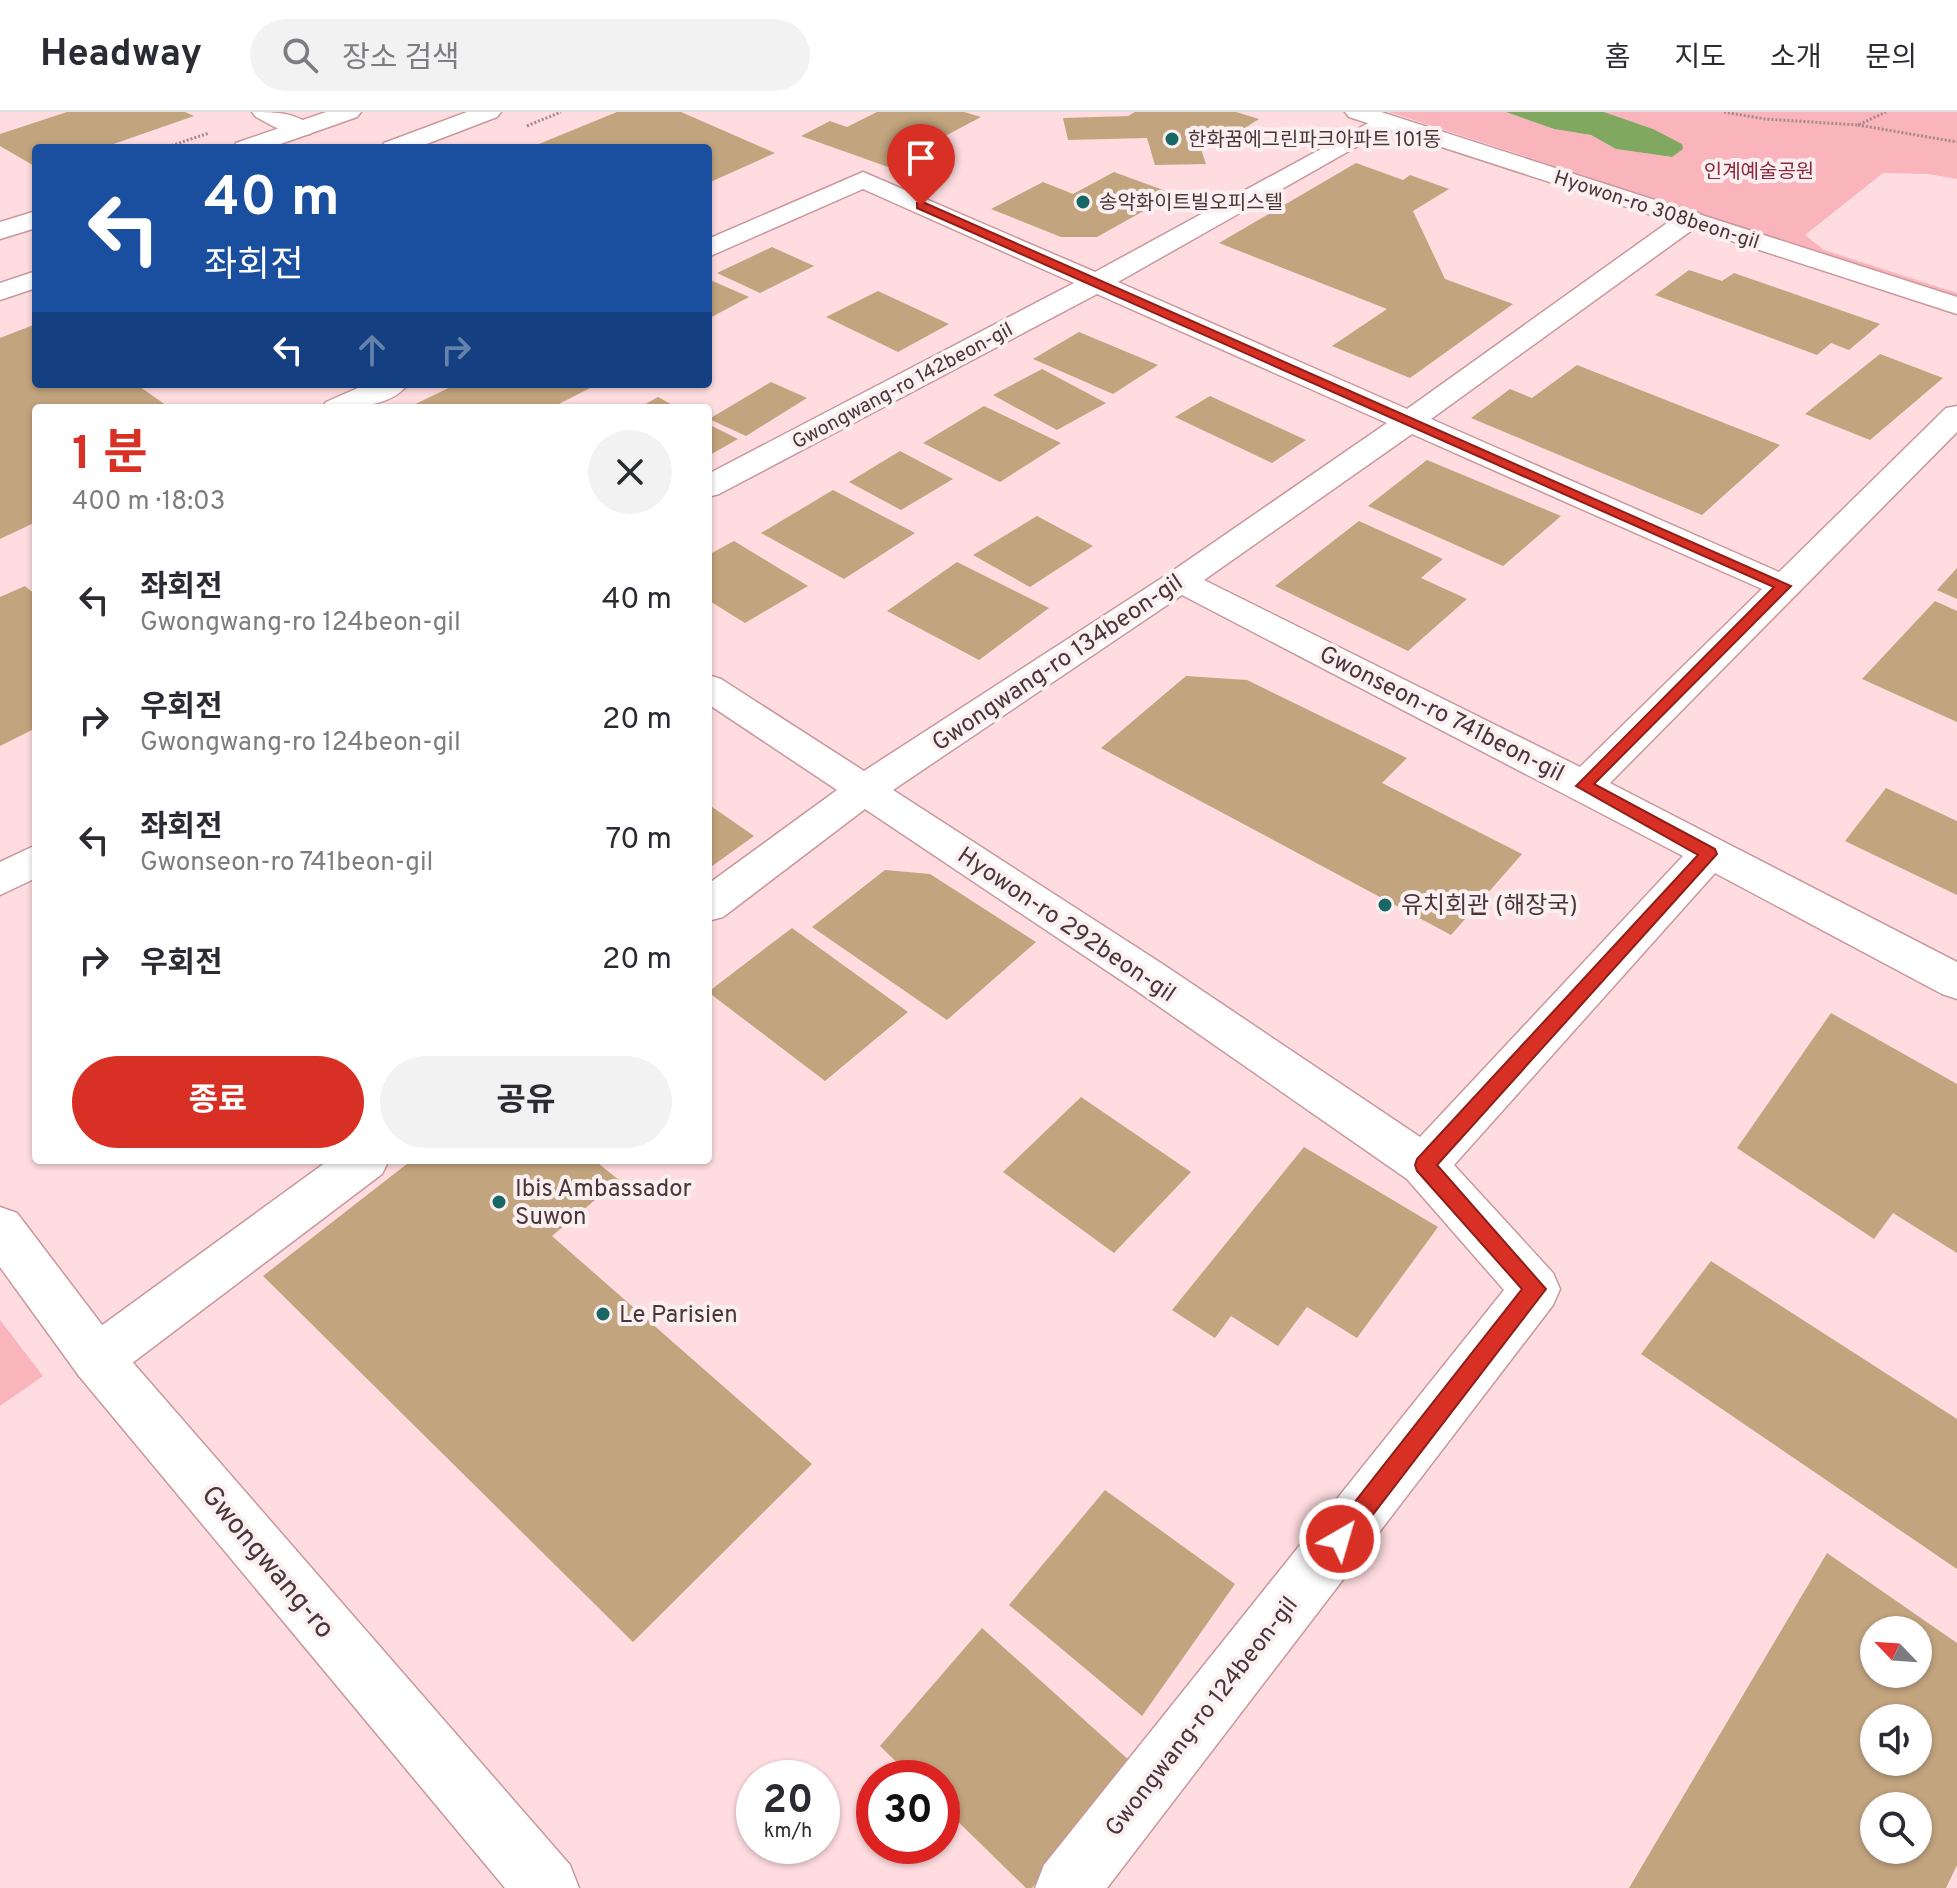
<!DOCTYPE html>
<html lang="ko">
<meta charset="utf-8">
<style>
:root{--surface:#fff;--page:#f2f2f3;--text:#2b2b33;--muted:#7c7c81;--line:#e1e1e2;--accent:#d93025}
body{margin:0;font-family:Overpass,"Noto Sans KR",sans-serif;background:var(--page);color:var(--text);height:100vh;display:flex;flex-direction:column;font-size:30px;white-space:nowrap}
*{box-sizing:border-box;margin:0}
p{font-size:26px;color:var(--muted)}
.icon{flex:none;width:44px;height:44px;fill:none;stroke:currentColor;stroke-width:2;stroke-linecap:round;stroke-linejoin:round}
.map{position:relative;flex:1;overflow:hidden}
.side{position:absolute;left:32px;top:292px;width:680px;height:760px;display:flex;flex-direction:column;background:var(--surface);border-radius:8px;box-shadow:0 2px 6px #0004}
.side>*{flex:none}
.banner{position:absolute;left:32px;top:32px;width:680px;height:244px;border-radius:8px;box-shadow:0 2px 6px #0004;background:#1a4fa0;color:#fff;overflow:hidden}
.needle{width:52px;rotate:295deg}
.tools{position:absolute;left:1860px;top:1504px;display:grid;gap:16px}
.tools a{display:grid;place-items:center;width:72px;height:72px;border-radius:50%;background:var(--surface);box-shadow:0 2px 6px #0004;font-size:40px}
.speed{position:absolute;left:736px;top:1648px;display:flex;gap:16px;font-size:40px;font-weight:700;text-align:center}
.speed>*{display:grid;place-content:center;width:104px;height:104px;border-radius:50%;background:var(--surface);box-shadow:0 2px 6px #0004;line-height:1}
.speed small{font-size:20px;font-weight:400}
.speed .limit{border:12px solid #d22;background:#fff;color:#111}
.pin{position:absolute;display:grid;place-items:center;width:68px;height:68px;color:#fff;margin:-82px -34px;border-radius:50% 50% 50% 0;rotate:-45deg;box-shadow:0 0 8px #0007}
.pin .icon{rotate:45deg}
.me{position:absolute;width:88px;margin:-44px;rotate:38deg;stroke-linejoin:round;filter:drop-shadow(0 0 6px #0008)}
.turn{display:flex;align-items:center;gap:28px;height:168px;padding:0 40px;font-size:36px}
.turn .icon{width:104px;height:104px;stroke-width:2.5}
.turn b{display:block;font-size:56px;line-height:68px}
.lanes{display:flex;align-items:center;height:76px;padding:0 40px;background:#0003;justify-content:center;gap:40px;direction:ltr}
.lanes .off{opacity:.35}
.round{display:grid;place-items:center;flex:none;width:84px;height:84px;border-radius:42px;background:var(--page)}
.headline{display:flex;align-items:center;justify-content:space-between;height:136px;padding:0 40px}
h1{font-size:48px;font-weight:700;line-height:60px;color:var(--accent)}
.action{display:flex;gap:16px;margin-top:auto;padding:16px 40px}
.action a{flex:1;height:92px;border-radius:48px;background:var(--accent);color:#fff;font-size:32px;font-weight:700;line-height:92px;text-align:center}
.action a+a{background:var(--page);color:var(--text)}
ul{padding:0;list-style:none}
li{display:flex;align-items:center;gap:24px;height:120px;padding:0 40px}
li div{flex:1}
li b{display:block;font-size:30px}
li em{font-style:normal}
header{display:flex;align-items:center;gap:48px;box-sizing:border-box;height:112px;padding:0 40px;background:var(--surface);border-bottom:2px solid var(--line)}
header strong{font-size:38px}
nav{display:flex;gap:44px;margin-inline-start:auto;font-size:28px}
.search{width:560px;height:72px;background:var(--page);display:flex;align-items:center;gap:20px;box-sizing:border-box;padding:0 28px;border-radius:44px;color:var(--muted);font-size:30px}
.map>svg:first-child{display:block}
.green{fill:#fab4bb}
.water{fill:#81a861}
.building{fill:#c2a47e;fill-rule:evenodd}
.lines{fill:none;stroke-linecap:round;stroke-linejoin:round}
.minor-casing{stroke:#ca979c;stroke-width:3}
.tertiary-casing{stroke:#ca979c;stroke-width:3}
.path{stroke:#a5898c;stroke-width:3;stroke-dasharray:2 2;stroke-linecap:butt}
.minor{fill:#fff;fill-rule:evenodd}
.tertiary{fill:#fff;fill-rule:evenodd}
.route{fill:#d93025;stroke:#8d1f18;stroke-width:2}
.poi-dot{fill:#196765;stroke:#fbf0f1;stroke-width:3}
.labels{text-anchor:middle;stroke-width:8;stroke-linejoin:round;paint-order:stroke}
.far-poi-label{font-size:20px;fill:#4b3538;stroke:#fbf0f1;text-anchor:start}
.far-park-label{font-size:20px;fill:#8c273d;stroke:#fbf0f1}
.far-street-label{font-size:20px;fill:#4b3538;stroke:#fbf0f1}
.street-label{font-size:24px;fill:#4b3538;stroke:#fbf0f1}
.poi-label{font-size:24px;fill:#4b3538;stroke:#fbf0f1;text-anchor:start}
.near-street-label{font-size:28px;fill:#4b3538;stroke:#fbf0f1}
</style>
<header>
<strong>Headway</strong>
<div class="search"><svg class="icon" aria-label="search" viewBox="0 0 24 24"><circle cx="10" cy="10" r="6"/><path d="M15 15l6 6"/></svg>장소 검색</div>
<nav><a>홈</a><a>지도</a><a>소개</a><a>문의</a></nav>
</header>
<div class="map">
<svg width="1957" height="1776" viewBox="0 0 1957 1776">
<rect width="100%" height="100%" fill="#fedcdf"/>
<!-- green -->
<path class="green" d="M 1389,0 L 1506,0 L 1554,17 L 1591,23 L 1616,37 L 1671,45 L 1653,17 L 1604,0 L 1957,0 L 1957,67 L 1928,62 L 1883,61 L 1805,123 L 1824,138 L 1957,181 L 1957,185 Z
M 0,1208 L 43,1264 L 0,1294 Z"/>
<!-- water -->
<path class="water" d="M 1506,0 L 1604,0 L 1653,17 L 1682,32 L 1683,37 L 1672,45 L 1616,37 L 1591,23 L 1554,17 Z"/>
<!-- building -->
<path class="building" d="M 67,0 L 185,0 L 194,4 L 102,36 L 36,36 L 36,55 L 0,34 L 0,22 Z
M 617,0 L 681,0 L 775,41 L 708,71 L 708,36 L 529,36 Z
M 877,0 L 964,0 L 981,5 L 932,31 L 941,35 L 921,46 L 942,53 L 919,66 L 801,24 L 830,9 L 847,15 Z
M 1135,0 L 1236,0 L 1259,7 L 1234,23 L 1212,16 L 1197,25 L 1206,52 L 1155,53 L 1147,26 L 1068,28 L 1063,6 L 1128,4 Z
M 1356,51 L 1403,68 L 1410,63 L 1449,77 L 1413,99 L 1445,167 L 1513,192 L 1410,266 L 1332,234 L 1387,197 L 1219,131 Z
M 1114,60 L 1174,82 L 1097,125 L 1061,125 L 991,97 L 1043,70 L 1073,82 Z
M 772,135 L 814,154 L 760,181 L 717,161 Z
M 1689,158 L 1722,169 L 1734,161 L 1880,212 L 1849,238 L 1831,231 L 1817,243 L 1655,183 Z
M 708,167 L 749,185 L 708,207 Z
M 878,179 L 949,212 L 898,240 L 826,205 Z
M 36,212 L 36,272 L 136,272 L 170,296 L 36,296 L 36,410 L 0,427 L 0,226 Z
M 1079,220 L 1158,253 L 1113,282 L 1033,247 Z
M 1880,242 L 1943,266 L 1870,328 L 1805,302 Z
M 1577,253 L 1780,333 L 1702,403 L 1471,306 L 1510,277 L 1532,286 Z
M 1042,257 L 1106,291 L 1057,318 L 993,283 Z
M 771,270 L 807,286 L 746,324 L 709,307 Z
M 457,272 L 598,272 L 551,296 L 407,296 Z
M 1210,284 L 1306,328 L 1272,351 L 1175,305 Z
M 658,285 L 678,296 L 638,296 Z
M 984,294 L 1061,331 L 1000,370 L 923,331 Z
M 708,312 L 738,327 L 708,344 Z
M 900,339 L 953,367 L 901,398 L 849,370 Z
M 1427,348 L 1561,404 L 1503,454 L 1368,394 Z
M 833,378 L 915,421 L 844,467 L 761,421 Z
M 1037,404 L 1093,434 L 1030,475 L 973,443 Z
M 1359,409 L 1443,447 L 1421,466 L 1467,487 L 1408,539 L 1275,474 Z
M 734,429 L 808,474 L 745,511 L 708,488 L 708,443 Z
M 957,450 L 1049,496 L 979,548 L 887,499 Z
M 1957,456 L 1957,487 L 1937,478 Z
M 25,474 L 36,483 L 36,616 L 0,634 L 0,485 Z
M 1935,489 L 1957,499 L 1957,610 L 1862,567 Z
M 1186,564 L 1247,568 L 1407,646 L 1382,671 L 1522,742 L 1451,823 L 1101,636 Z
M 1886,676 L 1957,709 L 1957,783 L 1845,729 Z
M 708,692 L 754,724 L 708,757 Z
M 885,758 L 930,762 L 1036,830 L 947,908 L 812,815 Z
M 792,816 L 908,900 L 825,969 L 708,880 Z
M 1831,901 L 1957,972 L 1957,1141 L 1893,1101 L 1874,1127 L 1737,1036 Z
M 1081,985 L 1191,1060 L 1114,1141 L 1003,1060 Z
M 1304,1035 L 1438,1115 L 1357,1226 L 1307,1195 L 1278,1234 L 1231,1204 L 1215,1226 L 1172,1198 Z
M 412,1048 L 594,1048 L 619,1068 L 552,1124 L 812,1352 L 633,1530 L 263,1164 Z
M 1711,1149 L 1957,1307 L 1957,1457 L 1641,1242 Z
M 1105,1378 L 1235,1472 L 1142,1604 L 1009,1493 Z
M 1827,1441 L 1957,1531 L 1957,1753 L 1946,1776 L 1629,1776 ZM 1874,1518 L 1918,1518 L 1918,1562 L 1874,1562 ZM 1874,1606 L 1918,1606 L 1918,1650 L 1874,1650 ZM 1874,1694 L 1918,1694 L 1918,1738 L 1874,1738 Z
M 982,1516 L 1131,1650 L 1032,1776 L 1026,1776 L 942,1694 L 942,1666 L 913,1666 L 880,1634 Z"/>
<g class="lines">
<!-- minor casing -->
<g class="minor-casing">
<path id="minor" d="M 252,0 C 273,0 300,0 313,17 L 310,22 C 291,27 272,13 256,5 Z
M 1385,2 L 1393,4 L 1397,9 L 1393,14 L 1118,170 L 1407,297 L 1681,101 L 1699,101 L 1703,107 L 1699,113 L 1431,307 L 1779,460 L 1946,296 L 1957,294 L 1957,320 L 1610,671 L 1957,850 L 1957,887 L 1942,882 L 1715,761 L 1454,1053 L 1553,1161 L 1560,1177 L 1553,1193 L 1107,1776 L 1035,1776 L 1044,1753 L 1504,1178 L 1407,1067 L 1134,877 L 865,697 L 723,805 L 708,809 L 708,772 L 837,678 L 708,592 L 708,563 L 721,567 L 864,659 L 1168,462 L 1387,311 L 1097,182 L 719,382 L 708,385 L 708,362 L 1074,171 L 863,77 L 708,145 L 708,127 L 863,60 L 1095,160 ZM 1412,322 L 1762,477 L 1580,655 L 1204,468 ZM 1182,483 L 1683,744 L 1420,1025 L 1164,853 L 893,678 Z
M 367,272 L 408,272 C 391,296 348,296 322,296 L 326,290 Z
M 36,733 L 36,766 L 0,783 L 0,750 Z
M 329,1048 L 389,1048 L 382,1062 L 115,1264 L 97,1271 L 79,1264 L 71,1247 L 79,1230 Z"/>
</g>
<!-- tertiary casing -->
<g class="tertiary-casing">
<path id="tertiary" d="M 326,0 L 361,0 L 357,5 L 269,36 L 233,36 L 236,31 Z
M 467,0 L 501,0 L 497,5 L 416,36 L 381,36 L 384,31 Z
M 1345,0 L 1381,0 L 1957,185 L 1957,202 L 1349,5 Z
M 36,99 L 36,116 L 0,127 L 0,110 Z
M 36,159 L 36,176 L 0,188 L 0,171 Z
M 0,1095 L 17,1101 L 115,1230 L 570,1753 L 579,1776 L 505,1776 L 79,1264 L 0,1155 Z"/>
</g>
<!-- path -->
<path class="path" d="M 1724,0 L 1765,7 L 1858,13 L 1886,0
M 1858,13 L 1957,30
M 527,14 L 561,0
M 164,36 L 209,21"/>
<!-- minor -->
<use href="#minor" class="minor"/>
<!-- tertiary -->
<use href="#tertiary" class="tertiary"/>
</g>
<!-- route -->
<path class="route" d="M 917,91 L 925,91 L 1791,474 L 1594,672 L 1715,737 L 1717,742 L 1437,1053 L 1546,1177 L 1348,1435 L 1340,1438 L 1332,1435 L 1329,1427 L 1332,1419 L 1522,1177 L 1417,1059 L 1415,1053 L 1417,1047 L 1698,743 L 1576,674 L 1774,475 L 917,96 Z"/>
<!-- markers -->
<g class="poi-dot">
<circle cx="1172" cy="27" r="8"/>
<circle cx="1083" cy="90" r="8"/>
<circle cx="1385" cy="793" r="8"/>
<circle cx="499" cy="1090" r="8"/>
<circle cx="603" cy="1202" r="8"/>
</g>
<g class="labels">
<!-- far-poi labels -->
<g class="far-poi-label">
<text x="1188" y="34">한화꿈에그린파크아파트 101동</text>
<text x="1099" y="97">송악화이트빌오피스텔</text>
</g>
<!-- far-park labels -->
<g class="far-park-label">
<text x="1759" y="66">인계예술공원</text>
</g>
<!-- far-street labels -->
<g class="far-street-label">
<text transform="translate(1657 97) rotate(18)" y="7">Hyowon-ro 308beon-gil</text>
<text transform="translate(902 273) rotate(-28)" y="7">Gwongwang-ro 142beon-gil</text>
</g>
<!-- street labels -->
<g class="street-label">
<text transform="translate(1057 550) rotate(-34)" y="8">Gwongwang-ro 134beon-gil</text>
<text transform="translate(1442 601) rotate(27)" y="8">Gwonseon-ro 741beon-gil</text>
<text transform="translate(1067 812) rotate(34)" y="8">Hyowon-ro 292beon-gil</text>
<text transform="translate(1201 1604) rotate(-52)" y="8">Gwongwang-ro 124beon-gil</text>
</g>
<!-- poi labels -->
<g class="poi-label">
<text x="1401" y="801">유치회관 (해장국)</text>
<text x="515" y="1084">Ibis Ambassador<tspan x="515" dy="28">Suwon</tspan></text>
<text x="619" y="1210">Le Parisien</text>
</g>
<!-- near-street labels -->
<g class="near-street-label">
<text transform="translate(269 1449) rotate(50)" y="10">Gwongwang-ro</text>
</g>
</g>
</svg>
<div class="tools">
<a><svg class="needle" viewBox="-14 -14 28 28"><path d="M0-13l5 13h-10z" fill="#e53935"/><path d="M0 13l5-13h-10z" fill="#7c7c81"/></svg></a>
<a><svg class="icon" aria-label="sound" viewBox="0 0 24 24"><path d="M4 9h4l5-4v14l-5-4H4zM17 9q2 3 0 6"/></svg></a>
<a><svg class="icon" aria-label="search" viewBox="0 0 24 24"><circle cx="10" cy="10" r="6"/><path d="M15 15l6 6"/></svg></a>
</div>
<div class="speed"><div>20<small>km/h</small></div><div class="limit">30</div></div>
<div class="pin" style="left:921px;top:94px;background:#d93025"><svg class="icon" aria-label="arrive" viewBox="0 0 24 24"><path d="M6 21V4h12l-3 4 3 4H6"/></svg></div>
<svg class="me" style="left:1340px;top:1427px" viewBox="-20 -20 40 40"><circle r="17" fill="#d93025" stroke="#fff" stroke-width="3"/><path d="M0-11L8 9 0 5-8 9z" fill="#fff"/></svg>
<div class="banner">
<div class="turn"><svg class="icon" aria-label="left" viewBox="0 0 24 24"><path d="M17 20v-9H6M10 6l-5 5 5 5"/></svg><div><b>40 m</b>좌회전</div></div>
<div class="lanes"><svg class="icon" aria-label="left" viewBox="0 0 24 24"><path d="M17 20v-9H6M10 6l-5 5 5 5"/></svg><svg class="icon off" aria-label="ahead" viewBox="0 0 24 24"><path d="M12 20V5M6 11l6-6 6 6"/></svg><svg class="icon off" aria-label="right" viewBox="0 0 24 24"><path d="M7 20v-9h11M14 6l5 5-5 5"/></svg></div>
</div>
<section class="side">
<div class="headline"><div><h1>1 분</h1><p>400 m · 18:03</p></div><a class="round"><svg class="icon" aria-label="close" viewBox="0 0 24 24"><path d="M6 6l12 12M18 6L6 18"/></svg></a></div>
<ul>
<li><svg class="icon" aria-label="left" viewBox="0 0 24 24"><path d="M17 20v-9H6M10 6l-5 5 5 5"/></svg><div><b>좌회전</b><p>Gwongwang-ro 124beon-gil</p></div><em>40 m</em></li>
<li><svg class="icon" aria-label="right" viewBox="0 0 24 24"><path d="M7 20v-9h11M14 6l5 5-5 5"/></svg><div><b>우회전</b><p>Gwongwang-ro 124beon-gil</p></div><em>20 m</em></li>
<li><svg class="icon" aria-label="left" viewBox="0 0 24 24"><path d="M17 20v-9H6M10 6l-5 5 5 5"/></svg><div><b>좌회전</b><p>Gwonseon-ro 741beon-gil</p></div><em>70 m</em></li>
<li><svg class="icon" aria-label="right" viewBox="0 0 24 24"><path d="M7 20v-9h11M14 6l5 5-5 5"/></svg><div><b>우회전</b></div><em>20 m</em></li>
</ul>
<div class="action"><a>종료</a><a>공유</a></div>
</section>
</div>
